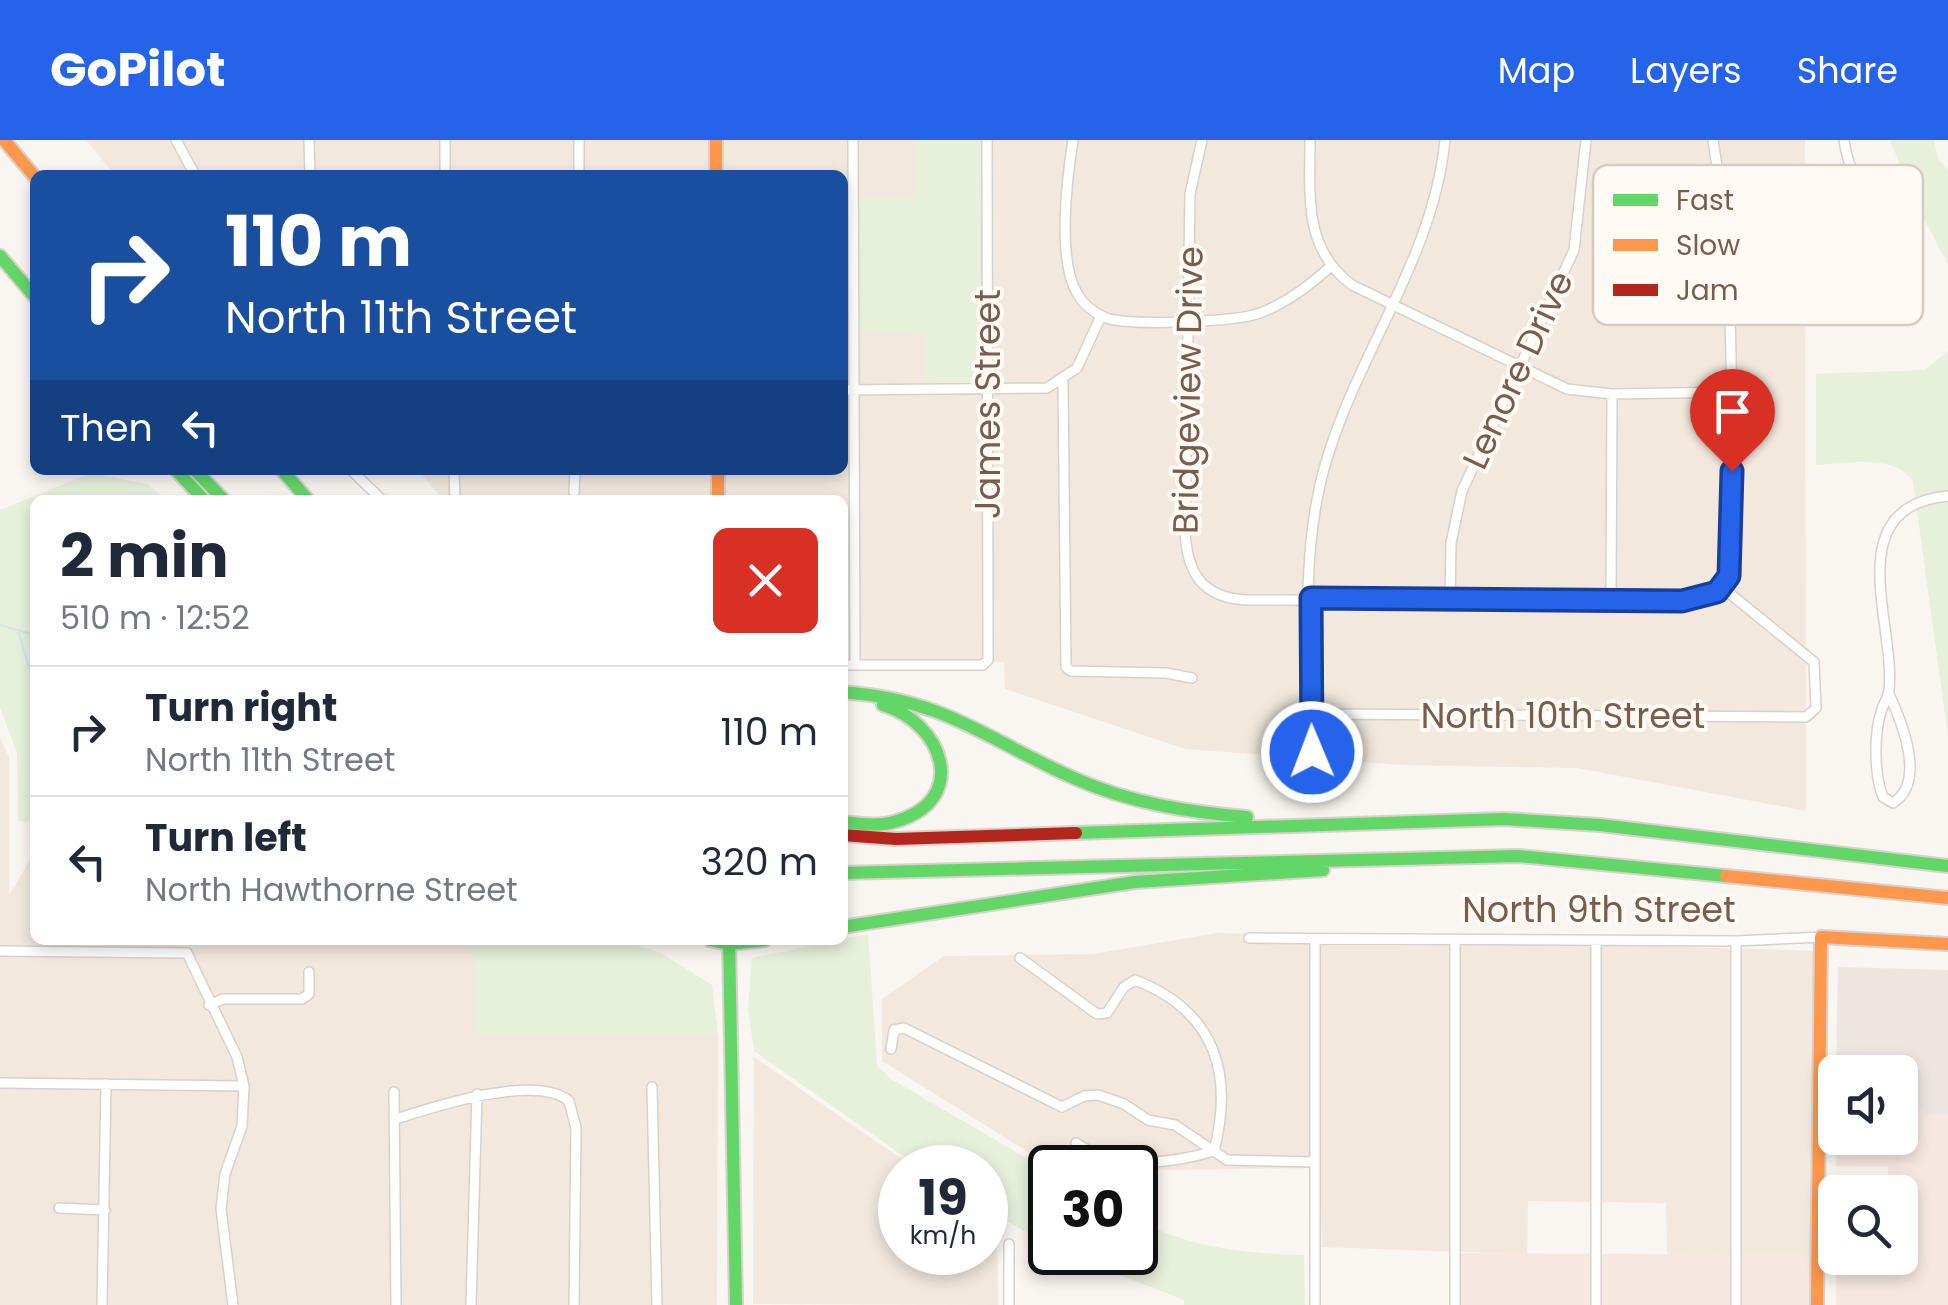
<!DOCTYPE html>
<meta charset="utf-8">
<style>
:root{--surface:#fff;--page:#f2f2f3;--text:#1f2937;--muted:#747a83;--line:#e0e1e3;--accent:#2563eb}
body{margin:0;font-family:Poppins,sans-serif;background:var(--page);color:var(--text);height:100vh;display:flex;flex-direction:column;font-size:38px;white-space:nowrap}
*{box-sizing:border-box;margin:0}
p{font-size:32px;color:var(--muted)}
.icon{flex:none;width:55px;height:55px;fill:none;stroke:currentColor;stroke-width:2;stroke-linecap:round;stroke-linejoin:round}
.map{position:relative;flex:1;overflow:hidden}
.panel{position:absolute;left:30px;top:355px;width:818px;height:450px;display:flex;flex-direction:column;background:var(--surface);border-radius:15px;box-shadow:0 5px 15px #0003}
.panel>*{flex:none}
.hud{position:absolute;left:30px;top:30px;width:818px;height:305px;border-radius:15px;box-shadow:0 5px 15px #0003;background:#1a4fa0;color:#fff;overflow:hidden}
.fabs{position:absolute;left:1818px;top:915px;display:grid;gap:20px}
.fabs a{display:grid;place-items:center;width:100px;height:100px;border-radius:15px;background:var(--surface);box-shadow:0 5px 15px #0003;font-size:50px}
.speed{position:absolute;left:878px;top:1005px;display:flex;gap:20px;font-size:50px;font-weight:700;text-align:center}
.speed>*{display:grid;place-content:center;width:130px;height:130px;border-radius:50%;background:var(--surface);box-shadow:0 5px 15px #0003;line-height:1}
.speed small{font-size:25px;font-weight:400}
.speed .limit{border:5px solid #111;border-radius:15px;background:#fff;color:#111}
.pin{position:absolute;display:grid;place-items:center;width:85px;height:85px;color:#fff;margin:-102px -42px;border-radius:50% 50% 50% 0;rotate:-45deg;box-shadow:0 0 10px #0007}
.pin .icon{rotate:45deg}
.me{position:absolute;width:110px;margin:-55px;rotate:359deg;stroke-linejoin:round;filter:drop-shadow(0 0 8px #0008)}
.turn{display:flex;align-items:center;gap:35px;height:210px;padding:0 30px;font-size:45px}
.turn .icon{width:130px;height:130px;stroke-width:2.5}
.turn b{display:block;font-size:70px;line-height:85px}
.then{display:flex;align-items:center;height:95px;padding:0 30px;background:#0003;gap:20px;font-size:38px}
.round{display:grid;place-items:center;flex:none;width:105px;height:105px;border-radius:15px;background:var(--page)}
.head{display:flex;align-items:center;justify-content:space-between;height:170px;padding:0 30px}
h1{font-size:60px;font-weight:700;line-height:75px}
ul{padding:0;list-style:none}
li{display:flex;align-items:center;gap:30px;height:130px;padding:0 30px;border-top:2px solid var(--line)}
li div{flex:1}
li b{display:block;font-size:38px}
li em{font-style:normal}
header{display:flex;align-items:center;gap:60px;box-sizing:border-box;height:140px;padding:0 50px;background:var(--accent);color:#fff}
header strong{font-size:48px}
nav{display:flex;gap:55px;margin-inline-start:auto;font-size:35px}
.map>svg:first-child{display:block}
.residential{fill:#f2e8de}
.commercial{fill:#f6e8e1}
.industrial{fill:#ede5e0}
.green{fill:#e7f0db}
.lines{fill:none;stroke-linecap:round;stroke-linejoin:round}
.stream{stroke:#d0e8ea;stroke-width:2.5}
.street-casing{stroke:#d7d1cb;stroke-width:12}
.fast-casing{stroke:#d9d2cb;stroke-width:16}
.slow-casing{stroke:#d9d2cb;stroke-width:16}
.jam-casing{stroke:#d9d2cb;stroke-width:16}
.street{stroke:#fefefd;stroke-width:9}
.fast{stroke:#63d668;stroke-width:12}
.slow{stroke:#ff974d;stroke-width:12}
.jam{stroke:#b3261e;stroke-width:12}
.route-casing{stroke:#184099;stroke-width:25}
.route{stroke:#2563eb;stroke-width:18}
.labels{text-anchor:middle;stroke-width:8;stroke-linejoin:round;paint-order:stroke}
.street-label{font-size:35px;fill:#7a5c4d;stroke:#fffaf3}
.key{fill:#fffaf3;stroke:#d7cbc1;stroke-width:2.5}
.key-label{font-size:28px;fill:#7a5c4d}
</style>
<header>
<strong>GoPilot</strong>
<nav><a>Map</a><a>Layers</a><a>Share</a></nav>
</header>
<div class="map">
<svg width="1948" height="1165" viewBox="0 0 1948 1165">
<rect width="100%" height="100%" fill="#f9f5f0"/>
<!-- residential -->
<path class="residential" d="M 86,0 L 1805,0 L 1806,671 L 1577,628 L 1399,625 L 1185,609 L 1005,549 L 1004,522 L 843,521 L 842,360 L 443,360 L 418,330 L 842,330 L 842,35 L 115,35 Z
M 0,598 L 9,617 L 9,755 L 35,712 L 35,800 L 474,800 L 475,895 L 718,895 L 717,1165 L 0,1165 Z
M 1217,793 L 1820,811 L 1818,1115 L 1667,1114 L 1666,1063 L 1528,1061 L 1527,1114 L 1322,1107 L 1320,1028 L 1165,1030 L 1080,1018 L 1069,1027 L 1052,1027 L 882,921 L 882,859 L 944,816 L 1093,814 Z
M 754,917 L 913,1027 L 900,1028 L 900,1112 L 985,1112 L 985,1078 L 997,1086 L 998,1165 L 753,1164 Z"/>
<!-- commercial -->
<path class="commercial" d="M 1900,965 L 1915,965 L 1928,975 L 1948,975 L 1948,1165 L 1836,1165 L 1836,1129 L 1887,1130 L 1888,1118 L 1900,1118 L 1900,1052 L 1888,1052 L 1888,1027 L 1836,1026 L 1836,998 L 1900,998 Z
M 1455,1113 L 1818,1115 L 1817,1165 L 1455,1165 Z"/>
<!-- industrial -->
<path class="industrial" d="M 1838,827 L 1948,830 L 1948,975 L 1928,975 L 1915,965 L 1900,965 L 1900,932 L 1836,932 Z"/>
<!-- green -->
<path class="green" d="M 914,0 L 980,0 L 981,237 L 975,243 L 925,242 L 925,194 L 858,193 L 858,57 L 914,57 Z
M 1890,0 L 1934,0 L 1938,19 L 1948,30 L 1948,124 L 1917,66 Z
M 1948,211 L 1948,597 L 1913,341 C 1893,313 1846,324 1816,325 L 1816,234 L 1925,230 Z
M 91,333 L 148,344 L 166,360 L 35,360 L 35,683 L 18,681 L 17,613 L 0,568 L 0,370 Z
M 868,794 L 877,926 L 891,939 L 1050,1032 L 1050,1105 L 985,1069 L 985,1028 L 919,1027 L 754,911 L 748,869 L 752,818 Z
M 474,800 L 620,800 L 661,813 L 712,845 L 718,895 L 474,895 Z
M 1135,1079 C 1187,1107 1245,1114 1304,1115 L 1305,1165 L 1184,1165 L 1184,1160 L 1063,1113 L 1135,1112 Z"/>
<g class="lines">
<!-- stream -->
<path class="stream" d="M 0,485 L 35,495
M 19,493 L 35,549"/>
<!-- street casing -->
<g class="street-casing">
<path id="street" d="M 176,0 L 195,35
M 309,0 L 310,35
M 445,0 L 445,35
M 579,0 L 579,35
M 853,0 L 855,525
M 1073,0 C 1067,38 1057,119 1077,153 C 1083,164 1094,173 1106,178 C 1130,186 1236,182 1260,173 C 1287,163 1309,146 1330,127
M 1202,0 L 1190,54 L 1185,391 C 1187,432 1201,457 1245,460 L 1670,461 L 1701,458 L 1723,448 L 1814,522 L 1816,568 L 1806,577 L 1311,574
M 1310,0 C 1310,55 1303,109 1352,145 L 1567,249 L 1612,254 L 1732,252
M 1713,0 C 1732,117 1732,225 1732,343 C 1731,374 1740,422 1723,448
M 1844,0 C 1848,31 1865,58 1880,85 L 1882,89 L 1915,154 L 1916,169 L 1905,179 L 1890,179 L 1880,169 L 1880,85
M 1063,242 L 1066,527 L 1071,531 L 1166,533 L 1192,538
M 842,250 L 1047,248 L 1077,228 L 1101,176
M 351,330 L 382,360
M 454,330 L 455,360
M 574,352 L 575,330
M 1450,459 L 1451,403 L 1462,351 L 1574,110 L 1586,0
M 1611,462 L 1612,254
M 842,525 L 983,525 L 988,520 L 987,0
M 1889,554 C 1901,580 1927,642 1893,663 L 1883,657 C 1874,635 1874,594 1881,572 C 1883,564 1888,559 1889,550 C 1896,484 1838,367 1948,356
M 1312,611 C 1309,517 1299,413 1326,322 C 1359,210 1433,119 1445,0
M 1249,798 L 1736,801 L 1821,797
M 1315,799 L 1315,1165
M 0,811 L 187,813
M 187,813 L 237,917 L 244,946 L 242,986 L 225,1034 L 221,1069 L 233,1165
M 1020,818 L 1097,874 L 1107,873 L 1124,847 L 1135,840 C 1215,871 1234,933 1214,1011
M 209,865 L 223,859 L 302,859 L 309,854 L 309,832
M 891,909 L 894,890 L 904,888 L 1062,967 L 1084,956 L 1098,955 L 1124,964 L 1148,980 L 1175,985 L 1227,1020 L 1315,1022
M 0,943 L 244,946
M 652,947 L 657,1165
M 394,952 L 396,1165
M 396,979 C 433,967 536,933 569,961 L 576,988 L 574,1165
M 1076,1003 C 1116,1030 1171,1024 1214,1011
M 59,1068 L 105,1070
M 102,1165 L 106,944
M 471,1165 L 477,954
M 1009,1165 L 1009,1104
M 1455,1165 L 1455,800
M 1596,1165 L 1596,800
M 1736,1165 L 1736,801"/>
</g>
<!-- fast casing -->
<g class="fast-casing">
<path id="fast" d="M 0,116 L 35,157
M 176,330 L 204,360
M 195,330 L 224,360
M 282,330 L 308,360
M 842,552 C 948,560 985,599 1076,639 C 1130,663 1188,672 1247,677
M 842,682 C 860,684 880,687 897,681 C 970,659 943,583 883,565
M 1076,693 L 1504,679 L 1600,685 L 1948,726
M 842,733 L 1518,716 L 1726,736
M 842,787 L 1135,742 L 1323,730
M 710,800 L 729,804 L 765,800
M 729,800 L 736,1165"/>
</g>
<!-- slow casing -->
<g class="slow-casing">
<path id="slow" d="M 4,0 L 35,37
M 716,0 L 716,35
M 718,330 L 718,360
M 1726,736 L 1948,758
M 1817,1165 L 1821,797 L 1948,804"/>
</g>
<!-- jam casing -->
<g class="jam-casing">
<path id="jam" d="M 842,695 L 896,699 L 1076,693"/>
</g>
<!-- street -->
<use href="#street" class="street"/>
<!-- fast -->
<use href="#fast" class="fast"/>
<!-- slow -->
<use href="#slow" class="slow"/>
<!-- jam -->
<use href="#jam" class="jam"/>
</g>
<g class="lines">
<!-- route casing -->
<g class="route-casing">
<path id="route" d="M 1312,612 L 1311,458 L 1682,461 L 1717,452 L 1729,436 L 1732,331"/>
</g>
<!-- route -->
<use href="#route" class="route"/>
</g>
<g class="labels">
<!-- street labels -->
<g class="street-label">
<text transform="translate(1518 230) rotate(-65)" y="12">Lenore Drive</text>
<text transform="translate(1188 250) rotate(-89)" y="12">Bridgeview Drive</text>
<text transform="translate(988 264) rotate(-90)" y="12">James Street</text>
<text x="1563" y="588">North 10th Street</text>
<text x="1599" y="782">North 9th Street</text>
</g>
</g>
<!-- legend -->
<rect x="1593" y="25" width="330" height="160" rx="15" class="key"/>
<rect x="1613" y="54" width="45" height="12" fill="#63d668"/>
<rect x="1613" y="99" width="45" height="12" fill="#ff974d"/>
<rect x="1613" y="144" width="45" height="12" fill="#b3261e"/>
<g class="key-label">
<text x="1676" y="70">Fast</text>
<text x="1676" y="115">Slow</text>
<text x="1676" y="160">Jam</text>
</g>
</svg>
<div class="fabs">
<a><svg class="icon" aria-label="sound" viewBox="0 0 24 24"><path d="M4 9h4l5-4v14l-5-4H4zM17 9q2 3 0 6"/></svg></a>
<a><svg class="icon" aria-label="search" viewBox="0 0 24 24"><circle cx="10" cy="10" r="6"/><path d="M15 15l6 6"/></svg></a>
</div>
<div class="speed"><div>19<small>km/h</small></div><div class="limit">30</div></div>
<div class="pin" style="left:1732px;top:331px;background:#d93025"><svg class="icon" aria-label="arrive" viewBox="0 0 24 24"><path d="M6 21V4h12l-3 4 3 4H6"/></svg></div>
<svg class="me" style="left:1312px;top:612px" viewBox="-20 -20 40 40"><circle r="17" fill="#2563eb" stroke="#fff" stroke-width="3"/><path d="M0-11L8 9 0 5-8 9z" fill="#fff"/></svg>
<div class="hud">
<div class="turn"><svg class="icon" aria-label="right" viewBox="0 0 24 24"><path d="M7 20v-9h11M14 6l5 5-5 5"/></svg><div><b>110 m</b>North 11th Street</div></div>
<div class="then">Then<svg class="icon" aria-label="left" viewBox="0 0 24 24"><path d="M17 20v-9H6M10 6l-5 5 5 5"/></svg></div>
</div>
<section class="panel">
<div class="head"><div><h1>2 min</h1><p>510 m · 12:52</p></div><a class="round" style="background:#d93025;color:#fff"><svg class="icon" aria-label="close" viewBox="0 0 24 24"><path d="M6 6l12 12M18 6L6 18"/></svg></a></div>
<ul>
<li><svg class="icon" aria-label="right" viewBox="0 0 24 24"><path d="M7 20v-9h11M14 6l5 5-5 5"/></svg><div><b>Turn right</b><p>North 11th Street</p></div><em>110 m</em></li>
<li><svg class="icon" aria-label="left" viewBox="0 0 24 24"><path d="M17 20v-9H6M10 6l-5 5 5 5"/></svg><div><b>Turn left</b><p>North Hawthorne Street</p></div><em>320 m</em></li>
</ul>
</section>
</div>
